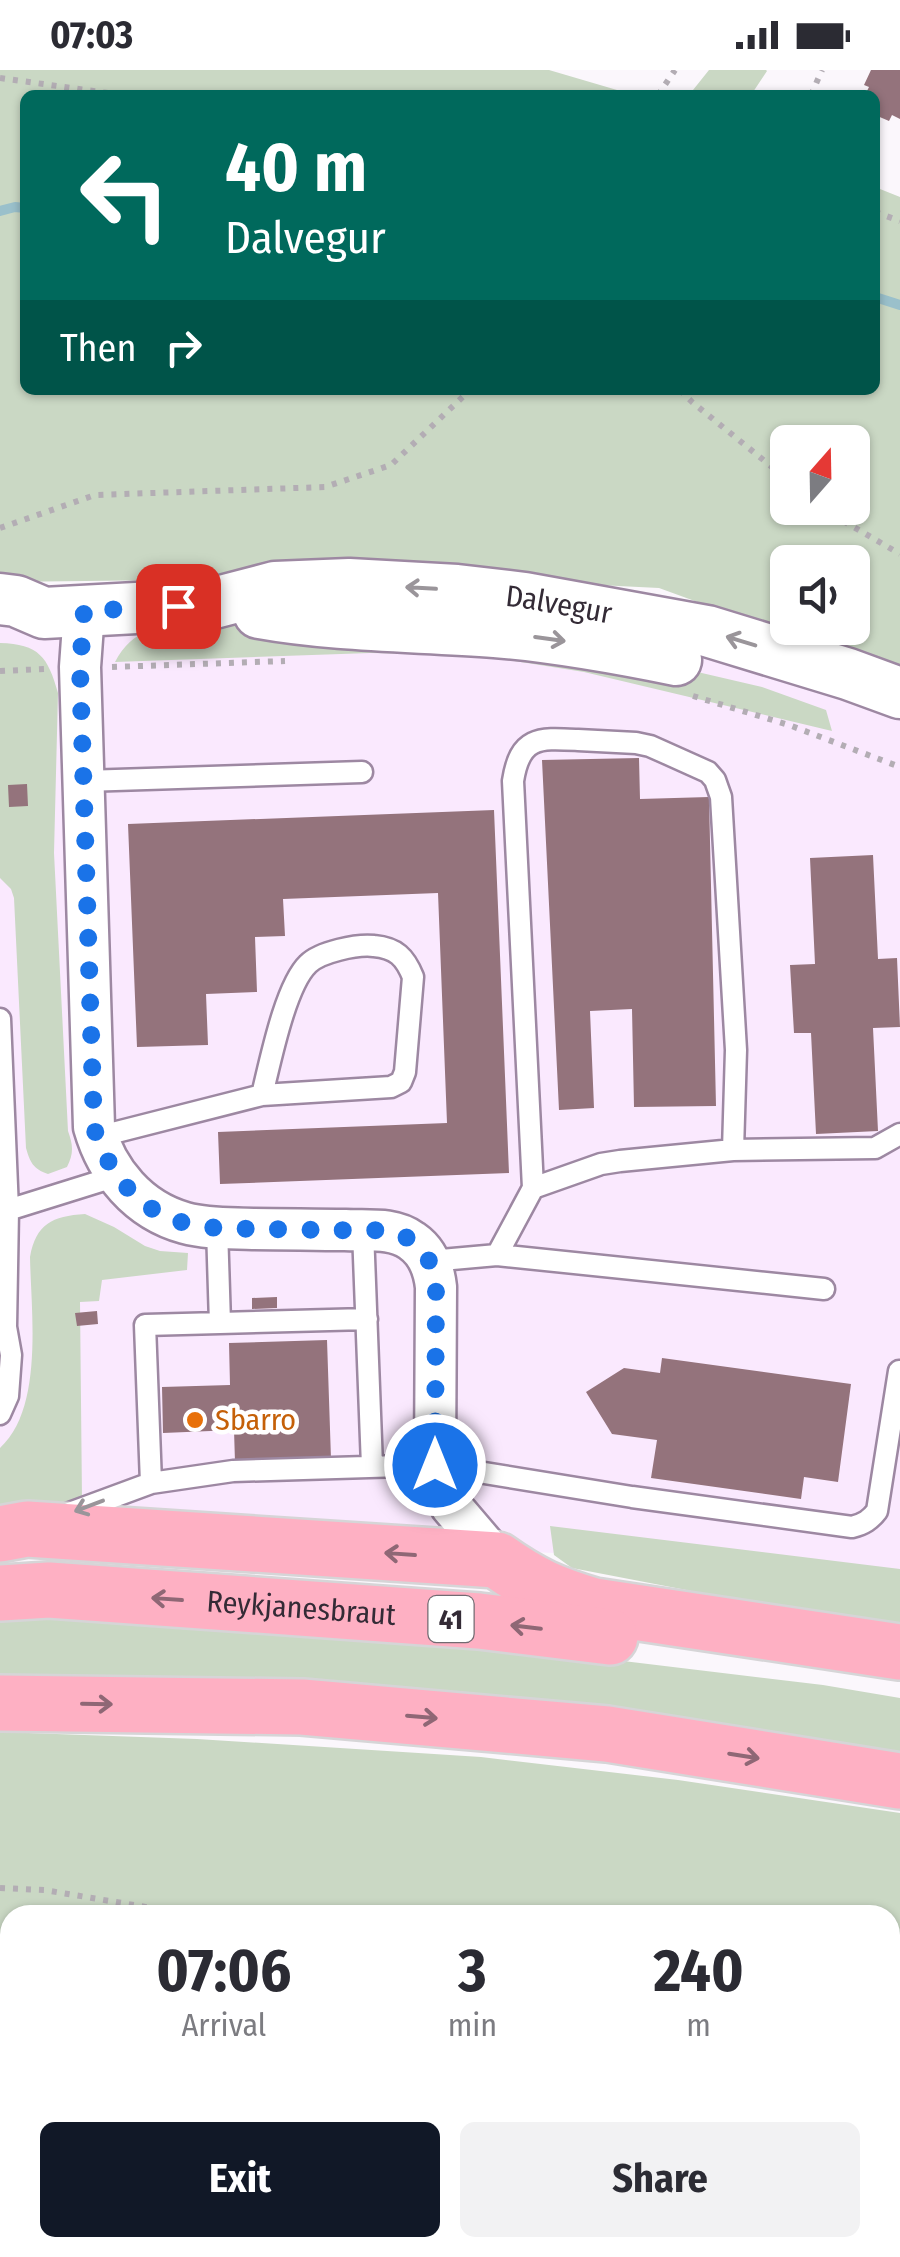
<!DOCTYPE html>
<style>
:root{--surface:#fff;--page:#f2f2f3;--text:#2b2b33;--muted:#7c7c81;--accent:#111827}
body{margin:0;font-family:"Fira Sans Condensed",sans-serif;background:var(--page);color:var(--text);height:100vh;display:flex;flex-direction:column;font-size:38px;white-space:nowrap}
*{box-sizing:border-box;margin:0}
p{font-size:32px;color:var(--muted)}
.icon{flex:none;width:55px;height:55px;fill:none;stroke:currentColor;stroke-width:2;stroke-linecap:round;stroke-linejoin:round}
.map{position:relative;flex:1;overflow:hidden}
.panel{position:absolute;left:0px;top:1835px;width:900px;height:352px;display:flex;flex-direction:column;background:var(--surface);border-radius:30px 30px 0 0;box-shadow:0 2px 8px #0004}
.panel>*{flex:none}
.top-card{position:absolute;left:20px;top:20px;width:860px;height:305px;border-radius:15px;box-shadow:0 2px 8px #0004;background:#00695c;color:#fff;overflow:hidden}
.needle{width:65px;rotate:20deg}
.buttons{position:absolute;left:770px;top:355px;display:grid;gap:20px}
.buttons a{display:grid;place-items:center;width:100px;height:100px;border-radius:15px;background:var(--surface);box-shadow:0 2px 8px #0004;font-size:50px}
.pin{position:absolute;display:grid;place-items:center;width:85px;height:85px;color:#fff;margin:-42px;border-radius:20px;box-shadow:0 5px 15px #0006}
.me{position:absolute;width:110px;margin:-55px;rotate:0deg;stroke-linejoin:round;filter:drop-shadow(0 0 8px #0008)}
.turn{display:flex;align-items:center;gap:35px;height:210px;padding:0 40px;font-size:45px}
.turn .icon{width:130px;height:130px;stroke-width:2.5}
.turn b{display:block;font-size:70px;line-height:85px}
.then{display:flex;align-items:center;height:95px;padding:0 40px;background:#0003;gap:20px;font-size:38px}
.eta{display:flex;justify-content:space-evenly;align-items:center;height:170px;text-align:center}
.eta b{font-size:60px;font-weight:700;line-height:70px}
.cta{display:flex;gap:20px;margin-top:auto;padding:20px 40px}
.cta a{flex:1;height:115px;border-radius:15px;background:var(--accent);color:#fff;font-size:40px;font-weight:700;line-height:115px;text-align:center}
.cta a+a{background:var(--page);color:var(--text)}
.status{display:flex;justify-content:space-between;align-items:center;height:70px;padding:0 50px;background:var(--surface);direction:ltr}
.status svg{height:28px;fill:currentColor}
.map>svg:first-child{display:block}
.built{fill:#fae9fe}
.green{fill:#cad8c4;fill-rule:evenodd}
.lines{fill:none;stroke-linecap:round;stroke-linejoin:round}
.stream{stroke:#9ac0cb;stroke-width:10}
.building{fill:#94737c}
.service-casing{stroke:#9d88a2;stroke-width:25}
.minor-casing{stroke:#9d88a2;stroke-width:45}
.tertiary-casing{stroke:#9d88a2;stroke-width:55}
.trunk-casing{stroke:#d6d5d7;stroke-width:60}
.path{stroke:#b3adb4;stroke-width:6;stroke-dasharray:5 8;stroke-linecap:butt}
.service{stroke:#fff;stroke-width:20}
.minor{stroke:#fff;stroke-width:40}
.tertiary{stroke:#fff;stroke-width:50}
.trunk{stroke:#feb0c3;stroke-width:55}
.oneway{stroke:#9a959a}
.oneway2{stroke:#8f6775}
.route{stroke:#1a73e8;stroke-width:18;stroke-dasharray:0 32.4}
.food-dot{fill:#e8710a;stroke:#fff;stroke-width:4}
.labels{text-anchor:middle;stroke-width:9;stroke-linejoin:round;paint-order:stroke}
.shield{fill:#fff;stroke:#716b72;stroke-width:2.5}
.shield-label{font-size:28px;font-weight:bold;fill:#342b36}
.street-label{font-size:30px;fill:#342b36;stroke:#fff}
.food-label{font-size:30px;fill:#c56008;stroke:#fff;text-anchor:start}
</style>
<div class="status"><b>07:03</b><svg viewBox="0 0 49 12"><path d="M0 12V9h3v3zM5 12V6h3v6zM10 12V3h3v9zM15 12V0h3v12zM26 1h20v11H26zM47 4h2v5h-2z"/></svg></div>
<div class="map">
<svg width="900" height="2187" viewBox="0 0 900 2187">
<rect width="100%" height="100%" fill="#fbf7fc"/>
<!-- built -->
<path class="built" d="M 0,542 L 624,560 L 900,638 L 900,1500 L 533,1482 L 0,1444 Z"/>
<!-- green -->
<path class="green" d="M 0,0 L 549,0 L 634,25 L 25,25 L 25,320 L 875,320 L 875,117 L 900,127 L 900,606 L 659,518 L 438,507 L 0,512 ZM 788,372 L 852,372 L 852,438 L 788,438 ZM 788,492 L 852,492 L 852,558 L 788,558 Z
M 709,0 L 766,0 L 767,1 L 751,25 L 689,25 Z
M 191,550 L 502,568 L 633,587 L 762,617 L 826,640 L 832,661 L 584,602 L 476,585 L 370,583 L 115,592 C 133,558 157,558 191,550 Z
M 0,573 C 39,574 48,587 58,623 L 54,783 L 68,1061 C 73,1075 74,1083 67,1097 L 48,1104 C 33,1099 30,1092 26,1078 L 14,828 L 11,819 L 0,808 Z
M 85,1144 L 114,1157 L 145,1176 L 160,1181 L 188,1183 L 187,1200 L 102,1210 L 99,1231 L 80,1232 L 82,1430 L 0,1446 L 0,1378 C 44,1338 31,1242 30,1187 C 36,1154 52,1146 85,1144 Z
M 550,1456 L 900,1499 L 900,1561 L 572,1498 L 554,1485 Z
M 0,1549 L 145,1550 L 557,1583 L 823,1615 L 900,1628 L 900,1689 L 0,1617 Z
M 0,1662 L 197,1669 L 481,1687 L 678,1710 L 900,1743 L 900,2187 L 214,2187 L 208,2178 L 890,2178 L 890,1845 L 10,1845 L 10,2148 L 0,2134 Z"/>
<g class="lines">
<!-- stream -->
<path class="stream" d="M 0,141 L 15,137 L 25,138
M 875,227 L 900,235"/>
</g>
<!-- building -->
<path class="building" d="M 871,0 L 900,0 L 900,49 L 892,45 L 889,51 L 875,45 L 875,25 L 865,25 L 869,17 L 864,15 Z
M 639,688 L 640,729 L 709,727 L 716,1036 L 634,1037 L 632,939 L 590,941 L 594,1038 L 559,1040 L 542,690 Z
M 27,714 L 28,736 L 9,737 L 8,715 Z
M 494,740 L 509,1103 L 220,1114 L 218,1062 L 447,1053 L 438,823 L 283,829 L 285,866 L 255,867 L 257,922 L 206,924 L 208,975 L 137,977 L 128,754 Z
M 873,785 L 878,889 L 897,888 L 900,957 L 873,958 L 878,1061 L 816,1064 L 811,963 L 794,963 L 790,895 L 815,894 L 810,788 Z
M 277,1227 L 277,1238 L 252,1239 L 252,1228 Z
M 97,1241 L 98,1254 L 77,1256 L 75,1243 Z
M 327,1270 L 331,1389 L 235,1392 L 234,1360 L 163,1363 L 162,1317 L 230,1315 L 229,1273 Z
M 662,1288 L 851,1314 L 838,1412 L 804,1407 L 801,1429 L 651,1408 L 657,1370 L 612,1364 L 586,1322 L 624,1298 L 660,1303 Z"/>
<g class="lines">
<!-- service casing -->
<g class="service-casing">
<path id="service" d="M 84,711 L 362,702
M 0,949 L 8,1140 L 6,1257 L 11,1285 L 8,1326 L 0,1344
M 97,1067 L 262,1025 L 391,1017 L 401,1012 L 405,1002 L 413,907 C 405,887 396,878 374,876 C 357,874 320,882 308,894 C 285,916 270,993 262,1025
M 533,1118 L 513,711 C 520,666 539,668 578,670 C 597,671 616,672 636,673 L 650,676 L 708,702 L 715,710 L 721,727 L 736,980 L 733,1080
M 8,1140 L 117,1106
M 363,1161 L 372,1396
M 497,1185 L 824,1219
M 430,1191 L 497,1185 L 533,1118 L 601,1094 L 620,1091 L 733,1080 L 875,1078 L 900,1064
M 220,1253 L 367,1249
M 151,1413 L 145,1255 L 220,1253 L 217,1158
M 67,1444 L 151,1413 L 233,1401 L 435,1395 L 632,1427 L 852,1457 C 864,1454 870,1450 877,1441 L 899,1301"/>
</g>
<!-- minor casing -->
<g class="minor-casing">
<path id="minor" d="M 84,541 L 80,597 L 94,1057 C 107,1102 138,1140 185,1153 C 207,1159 230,1158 253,1159 C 284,1159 315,1160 345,1160 C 368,1161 393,1157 412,1171 C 428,1182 434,1199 436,1217 L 435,1395 L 451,1436 L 497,1490
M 140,2187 L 151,2180"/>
</g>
<!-- tertiary casing -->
<g class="tertiary-casing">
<g id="tertiary">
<path id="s1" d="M 0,529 L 16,531 L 44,543 L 210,534 L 275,517 L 349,514 L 457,520 L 525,528 L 707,561 L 848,604 L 900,623"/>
<path d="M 259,543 C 337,557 417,556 495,562 C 556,567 617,578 676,590"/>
</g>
</g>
<!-- trunk casing -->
<g class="trunk-casing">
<g id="trunk">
<path d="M 0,1464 L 27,1459 L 497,1490 C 532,1515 554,1524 594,1536 L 900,1582"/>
<path id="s2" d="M 0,1523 L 49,1520 L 479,1551 L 610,1567"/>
<path d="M 0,1633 L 302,1637 L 607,1664 L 900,1711"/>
</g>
</g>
<!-- path -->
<path class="path" d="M 0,8 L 122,25
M 658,25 L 675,0
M 811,25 L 822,0
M 875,142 L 900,151
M 680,320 L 692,332 L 788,410
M 821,438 L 900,484
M 0,458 L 95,425 L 325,417 L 391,395 L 470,320
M 112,597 L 285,591
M 0,601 L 45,599
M 693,626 L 789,655 L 900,697
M 0,1818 L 44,1820 L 194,1845
M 890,1950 L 900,1952
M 0,1976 L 10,1977
M 890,2047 L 900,2051
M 890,2064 L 900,2068
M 231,2178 L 253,2187"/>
<!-- service -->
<use href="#service" class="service"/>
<!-- minor -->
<use href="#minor" class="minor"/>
<!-- tertiary -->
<use href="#tertiary" class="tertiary"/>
<!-- trunk -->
<use href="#trunk" class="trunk"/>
</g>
<!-- one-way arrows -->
<defs><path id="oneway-shaft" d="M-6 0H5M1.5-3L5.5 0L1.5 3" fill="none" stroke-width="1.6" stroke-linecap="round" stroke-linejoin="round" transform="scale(2.5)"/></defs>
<g class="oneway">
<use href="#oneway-shaft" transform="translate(421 518) rotate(-177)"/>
<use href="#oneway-shaft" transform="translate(550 569) rotate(8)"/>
<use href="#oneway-shaft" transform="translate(741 571) rotate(-163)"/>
<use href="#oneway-shaft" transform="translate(89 1436) rotate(159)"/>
</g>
<g class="oneway2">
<use href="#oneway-shaft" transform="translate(400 1484) rotate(-176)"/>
<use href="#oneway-shaft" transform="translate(167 1529) rotate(-176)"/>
<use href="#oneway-shaft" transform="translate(526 1557) rotate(-173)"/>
<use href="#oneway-shaft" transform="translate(97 1634) rotate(1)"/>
<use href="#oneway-shaft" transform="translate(422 1647) rotate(5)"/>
<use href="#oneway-shaft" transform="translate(744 1686) rotate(9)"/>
</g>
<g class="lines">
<!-- route -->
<path class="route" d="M 178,536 L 84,541 L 80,598 L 94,1058 C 108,1102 138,1141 185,1153 C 207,1159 230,1158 253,1159 C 281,1159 310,1160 338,1160 C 362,1161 391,1156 412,1171 C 428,1182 434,1199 436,1217 L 435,1395"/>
</g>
<!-- markers -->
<circle class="food-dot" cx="195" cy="1350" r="10"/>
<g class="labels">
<!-- shield labels -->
<rect class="shield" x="428.5" y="1526" width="45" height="46" rx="8"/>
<g class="shield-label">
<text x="451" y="1559">41</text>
</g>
<!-- street labels -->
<g class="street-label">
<text dy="10" stroke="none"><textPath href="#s1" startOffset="565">Dalvegur</textPath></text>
<text dy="10" stroke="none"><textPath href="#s2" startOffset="302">Reykjanesbraut</textPath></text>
</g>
<!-- food labels -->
<g class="food-label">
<text x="215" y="1360">Sbarro</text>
</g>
</g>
</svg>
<div class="buttons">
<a><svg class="needle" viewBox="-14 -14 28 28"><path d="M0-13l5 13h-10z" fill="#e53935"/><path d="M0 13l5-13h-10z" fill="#7c7c81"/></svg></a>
<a><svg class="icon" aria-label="sound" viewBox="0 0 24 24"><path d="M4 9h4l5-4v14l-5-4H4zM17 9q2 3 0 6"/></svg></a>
</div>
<div class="pin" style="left:178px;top:536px;background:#d93025"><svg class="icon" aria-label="arrive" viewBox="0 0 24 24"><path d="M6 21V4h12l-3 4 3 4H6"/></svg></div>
<svg class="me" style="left:435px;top:1395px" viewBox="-20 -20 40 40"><circle r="17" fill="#1a73e8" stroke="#fff" stroke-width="3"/><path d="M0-11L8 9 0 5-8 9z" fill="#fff"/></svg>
<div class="top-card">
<div class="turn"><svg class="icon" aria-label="left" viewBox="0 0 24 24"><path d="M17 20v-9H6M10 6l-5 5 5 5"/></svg><div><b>40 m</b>Dalvegur</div></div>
<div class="then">Then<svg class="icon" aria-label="right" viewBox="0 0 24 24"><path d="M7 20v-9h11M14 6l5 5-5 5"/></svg></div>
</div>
<section class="panel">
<div class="eta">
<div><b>07:06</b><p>Arrival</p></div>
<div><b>3</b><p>min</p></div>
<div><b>240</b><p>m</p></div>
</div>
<div class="cta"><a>Exit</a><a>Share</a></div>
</section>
</div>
